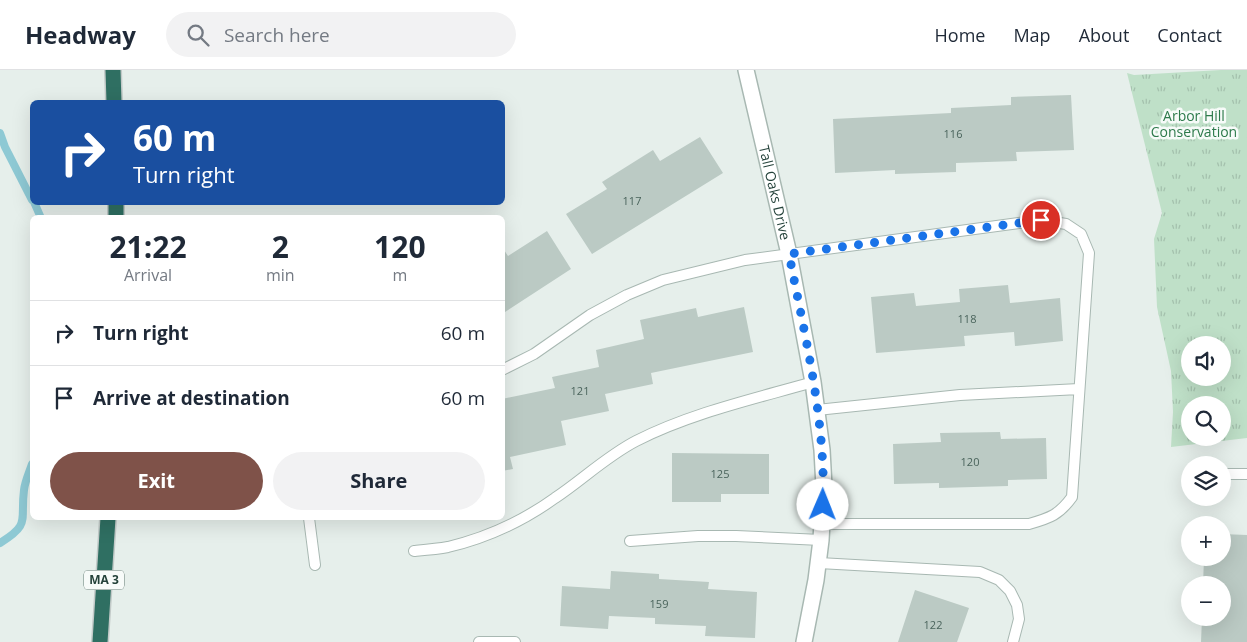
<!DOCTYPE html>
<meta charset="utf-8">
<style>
:root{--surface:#fff;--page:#f2f2f3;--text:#1f2937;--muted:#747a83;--line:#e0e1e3;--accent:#7f5249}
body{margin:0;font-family:"Open Sans",sans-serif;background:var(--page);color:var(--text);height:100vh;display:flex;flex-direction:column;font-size:19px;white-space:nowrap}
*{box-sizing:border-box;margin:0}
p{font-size:16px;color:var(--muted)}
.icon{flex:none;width:28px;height:28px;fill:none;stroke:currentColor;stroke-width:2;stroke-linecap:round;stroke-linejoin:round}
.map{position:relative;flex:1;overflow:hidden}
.details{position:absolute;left:30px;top:145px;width:475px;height:305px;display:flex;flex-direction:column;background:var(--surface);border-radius:8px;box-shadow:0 5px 20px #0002}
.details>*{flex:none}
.top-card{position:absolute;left:30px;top:30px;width:475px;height:105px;border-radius:8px;box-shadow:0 5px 20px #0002;background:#1a4fa0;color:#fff;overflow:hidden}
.fabs{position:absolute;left:1181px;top:266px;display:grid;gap:10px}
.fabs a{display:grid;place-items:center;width:50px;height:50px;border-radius:50%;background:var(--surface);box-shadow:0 5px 20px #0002;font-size:25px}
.pin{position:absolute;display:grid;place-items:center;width:42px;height:42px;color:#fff;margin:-21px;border:2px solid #fff;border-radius:50%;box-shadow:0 1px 5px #0007}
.me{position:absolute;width:55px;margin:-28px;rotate:1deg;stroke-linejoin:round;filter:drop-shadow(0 0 4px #0008)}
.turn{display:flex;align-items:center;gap:18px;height:105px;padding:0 20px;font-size:22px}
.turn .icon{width:65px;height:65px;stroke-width:2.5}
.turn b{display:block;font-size:35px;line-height:42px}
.eta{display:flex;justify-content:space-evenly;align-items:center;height:85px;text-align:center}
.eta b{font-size:30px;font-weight:700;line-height:35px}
.cta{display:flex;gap:10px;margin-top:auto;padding:10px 20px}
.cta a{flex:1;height:58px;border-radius:30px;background:var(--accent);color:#fff;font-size:20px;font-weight:700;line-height:58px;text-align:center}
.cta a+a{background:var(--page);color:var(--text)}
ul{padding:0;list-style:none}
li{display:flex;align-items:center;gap:15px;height:65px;padding:0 20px;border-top:1px solid var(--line)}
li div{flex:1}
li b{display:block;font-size:19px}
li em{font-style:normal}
header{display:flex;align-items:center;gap:30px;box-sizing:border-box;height:70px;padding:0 25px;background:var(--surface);border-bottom:1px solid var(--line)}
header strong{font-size:24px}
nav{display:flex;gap:28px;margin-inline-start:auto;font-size:18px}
.search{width:350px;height:45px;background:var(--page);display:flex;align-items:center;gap:12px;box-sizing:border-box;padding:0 18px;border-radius:28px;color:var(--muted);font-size:19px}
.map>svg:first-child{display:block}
.park{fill:url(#park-tufts);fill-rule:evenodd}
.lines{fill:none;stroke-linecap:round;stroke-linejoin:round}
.stream{stroke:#8ec9d4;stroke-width:8}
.building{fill:#bbcac4}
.lane-casing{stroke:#a8b8b2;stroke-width:12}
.street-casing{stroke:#a8b8b2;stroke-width:18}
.highway-casing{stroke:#c2cac8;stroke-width:18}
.lane{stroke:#fff;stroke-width:10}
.street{stroke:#fff;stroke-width:15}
.highway{stroke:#2f6f62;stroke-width:15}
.route{stroke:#1a73e8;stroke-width:9;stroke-dasharray:0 16.2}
.labels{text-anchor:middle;stroke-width:5;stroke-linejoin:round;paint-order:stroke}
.number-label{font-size:11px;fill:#4a645c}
.shield{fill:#f7fbf9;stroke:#637a73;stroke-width:1}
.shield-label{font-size:12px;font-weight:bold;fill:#24423a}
.park-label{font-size:14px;fill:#2d7a4b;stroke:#f7fbf9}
.street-label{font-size:14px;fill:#24423a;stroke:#f7fbf9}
</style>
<header>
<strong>Headway</strong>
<div class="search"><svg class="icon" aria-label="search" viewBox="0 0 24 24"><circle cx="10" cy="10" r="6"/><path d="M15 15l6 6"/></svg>Search here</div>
<nav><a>Home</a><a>Map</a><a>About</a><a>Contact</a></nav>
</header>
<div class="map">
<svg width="1247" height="572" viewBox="0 0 1247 572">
<defs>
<pattern id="park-tufts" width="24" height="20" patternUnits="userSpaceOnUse" patternTransform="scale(1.25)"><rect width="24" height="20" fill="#bfe0c8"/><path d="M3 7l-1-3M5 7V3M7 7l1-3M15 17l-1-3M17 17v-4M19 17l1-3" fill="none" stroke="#a4c1ad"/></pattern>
</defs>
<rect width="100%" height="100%" fill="#e6efeb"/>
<!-- park -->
<path class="park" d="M 1221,0 L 1247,0 L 1247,368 L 1171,377 L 1173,342 L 1171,301 L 1157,237 L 1154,169 L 1162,143 L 1127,3 L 1134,5 ZM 1190,275 L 1222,275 L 1222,308 L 1190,308 ZM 1190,335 L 1222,335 L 1222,368 L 1190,368 Z"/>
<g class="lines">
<!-- stream -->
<path class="stream" d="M 0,63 L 5,77 L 32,130
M 34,132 L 41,148
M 0,473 C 31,454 20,451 24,420 C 25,411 29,403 32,394"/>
</g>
<!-- building -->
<path class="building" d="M 1071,25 L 1074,80 L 1016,82 L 1017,91 L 956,93 L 956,102 L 895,104 L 895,100 L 835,103 L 833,49 L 951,43 L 951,38 L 1011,35 L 1011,27 Z
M 700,67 L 723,103 L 592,184 L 566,144 L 607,119 L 602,112 L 653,80 L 660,91 Z
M 547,161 L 571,199 L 502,244 L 502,177 L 508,186 Z
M 1008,215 L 1010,233 L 1060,228 L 1063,271 L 1015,276 L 1014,262 L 964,266 L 965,276 L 876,283 L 871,227 L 914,223 L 916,236 L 960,232 L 959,219 Z
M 744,237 L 753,282 L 651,303 L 653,314 L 605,324 L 609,341 L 561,351 L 566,375 L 510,387 L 513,399 L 502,401 L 502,329 L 555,318 L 552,307 L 599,297 L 596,280 L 644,269 L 640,250 L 696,238 L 698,247 Z
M 1000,362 L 1001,369 L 1046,368 L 1047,409 L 1008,410 L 1008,416 L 939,418 L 939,413 L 894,414 L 893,374 L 941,372 L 940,363 Z
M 672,383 L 769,384 L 769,424 L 721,424 L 721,432 L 672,432 Z
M 1222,464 L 1247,465 L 1247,572 L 1201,572 L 1202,548 L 1222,548 L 1222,515 L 1203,515 L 1204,488 L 1222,488 Z
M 611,501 L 659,504 L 659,509 L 709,512 L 708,519 L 757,522 L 755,568 L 705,566 L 706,556 L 655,554 L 655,548 L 609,546 L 608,559 L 560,556 L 562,516 L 610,519 Z
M 915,520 L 969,538 L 957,572 L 898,572 Z"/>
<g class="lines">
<!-- lane casing -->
<g class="lane-casing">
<path id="lane" d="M 502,300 L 534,284 L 590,245 L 627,225 L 663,210 L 745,190 L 1041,150 L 1066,154 L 1081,164 L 1089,183 L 1072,427 C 1059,445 1050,448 1029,454 L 823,454
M 817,340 L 960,325 L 1079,319
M 1222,404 L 1247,404
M 309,448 L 315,495
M 630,471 L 698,466 L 736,466 L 821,470
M 414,481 C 425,480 437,479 448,477 C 486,468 523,451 555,428 C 582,410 607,386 636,371 C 691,343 754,329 813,312
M 819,493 L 980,502 L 999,510 L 1010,521 L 1017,535 L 1019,549 L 1013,572
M 479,572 L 515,572"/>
</g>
<!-- street casing -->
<g class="street-casing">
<g id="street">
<path id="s1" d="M 746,0 L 789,184 L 813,312 L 822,380 L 824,417 L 821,470 L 816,510 L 804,572"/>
</g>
</g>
<!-- highway casing -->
<g class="highway-casing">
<path id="highway" d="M 113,0 L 114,32
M 116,132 L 116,148
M 100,572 L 108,448"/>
</g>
<!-- lane -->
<use href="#lane" class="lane"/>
<!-- street -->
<use href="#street" class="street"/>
<!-- highway -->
<use href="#highway" class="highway"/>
</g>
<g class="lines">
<!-- route -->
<path class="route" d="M 823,435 C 826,351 805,267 789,184 L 1041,150"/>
</g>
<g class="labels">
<!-- number labels -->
<g class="number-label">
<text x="953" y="68">116</text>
<text x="632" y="135">117</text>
<text x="967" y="253">118</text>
<text x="580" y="325">121</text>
<text x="970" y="396">120</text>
<text x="720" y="408">125</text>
<text x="659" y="538">159</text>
<text x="933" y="559">122</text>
</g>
<!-- shield labels -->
<rect class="shield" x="84" y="500.5" width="40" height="19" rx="4"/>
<g class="shield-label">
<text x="104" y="514">MA 3</text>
</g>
<!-- park labels -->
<g class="park-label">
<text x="1194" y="51">Arbor Hill<tspan x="1194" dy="16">Conservation</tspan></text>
</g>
<!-- street labels -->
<g class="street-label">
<text dy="5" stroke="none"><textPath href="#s1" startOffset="126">Tall Oaks Drive</textPath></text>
</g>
</g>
</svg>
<div class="fabs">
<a><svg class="icon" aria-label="sound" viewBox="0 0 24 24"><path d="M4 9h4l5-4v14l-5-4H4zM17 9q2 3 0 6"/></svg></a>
<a><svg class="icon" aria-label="search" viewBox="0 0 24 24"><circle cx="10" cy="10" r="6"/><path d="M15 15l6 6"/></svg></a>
<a><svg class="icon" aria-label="layers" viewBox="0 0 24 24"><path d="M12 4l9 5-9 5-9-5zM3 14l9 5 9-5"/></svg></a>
<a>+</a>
<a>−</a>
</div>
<div class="pin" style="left:1041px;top:150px;background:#d93025"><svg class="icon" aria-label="arrive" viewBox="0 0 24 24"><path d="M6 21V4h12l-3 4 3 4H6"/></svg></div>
<svg class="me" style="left:823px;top:435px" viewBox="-20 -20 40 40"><circle r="19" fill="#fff"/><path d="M0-13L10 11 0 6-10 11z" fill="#1a73e8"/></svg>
<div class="top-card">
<div class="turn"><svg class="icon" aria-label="right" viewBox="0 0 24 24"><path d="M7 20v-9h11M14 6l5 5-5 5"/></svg><div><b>60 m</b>Turn right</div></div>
</div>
<section class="details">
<div class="eta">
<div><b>21:22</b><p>Arrival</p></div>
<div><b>2</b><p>min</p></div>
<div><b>120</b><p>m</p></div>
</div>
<ul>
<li><svg class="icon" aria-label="right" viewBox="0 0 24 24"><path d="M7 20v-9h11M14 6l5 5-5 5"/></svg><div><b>Turn right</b></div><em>60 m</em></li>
<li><svg class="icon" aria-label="arrive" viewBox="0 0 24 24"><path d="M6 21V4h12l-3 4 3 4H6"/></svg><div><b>Arrive at destination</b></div><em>60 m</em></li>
</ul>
<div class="cta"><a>Exit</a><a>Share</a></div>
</section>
</div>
